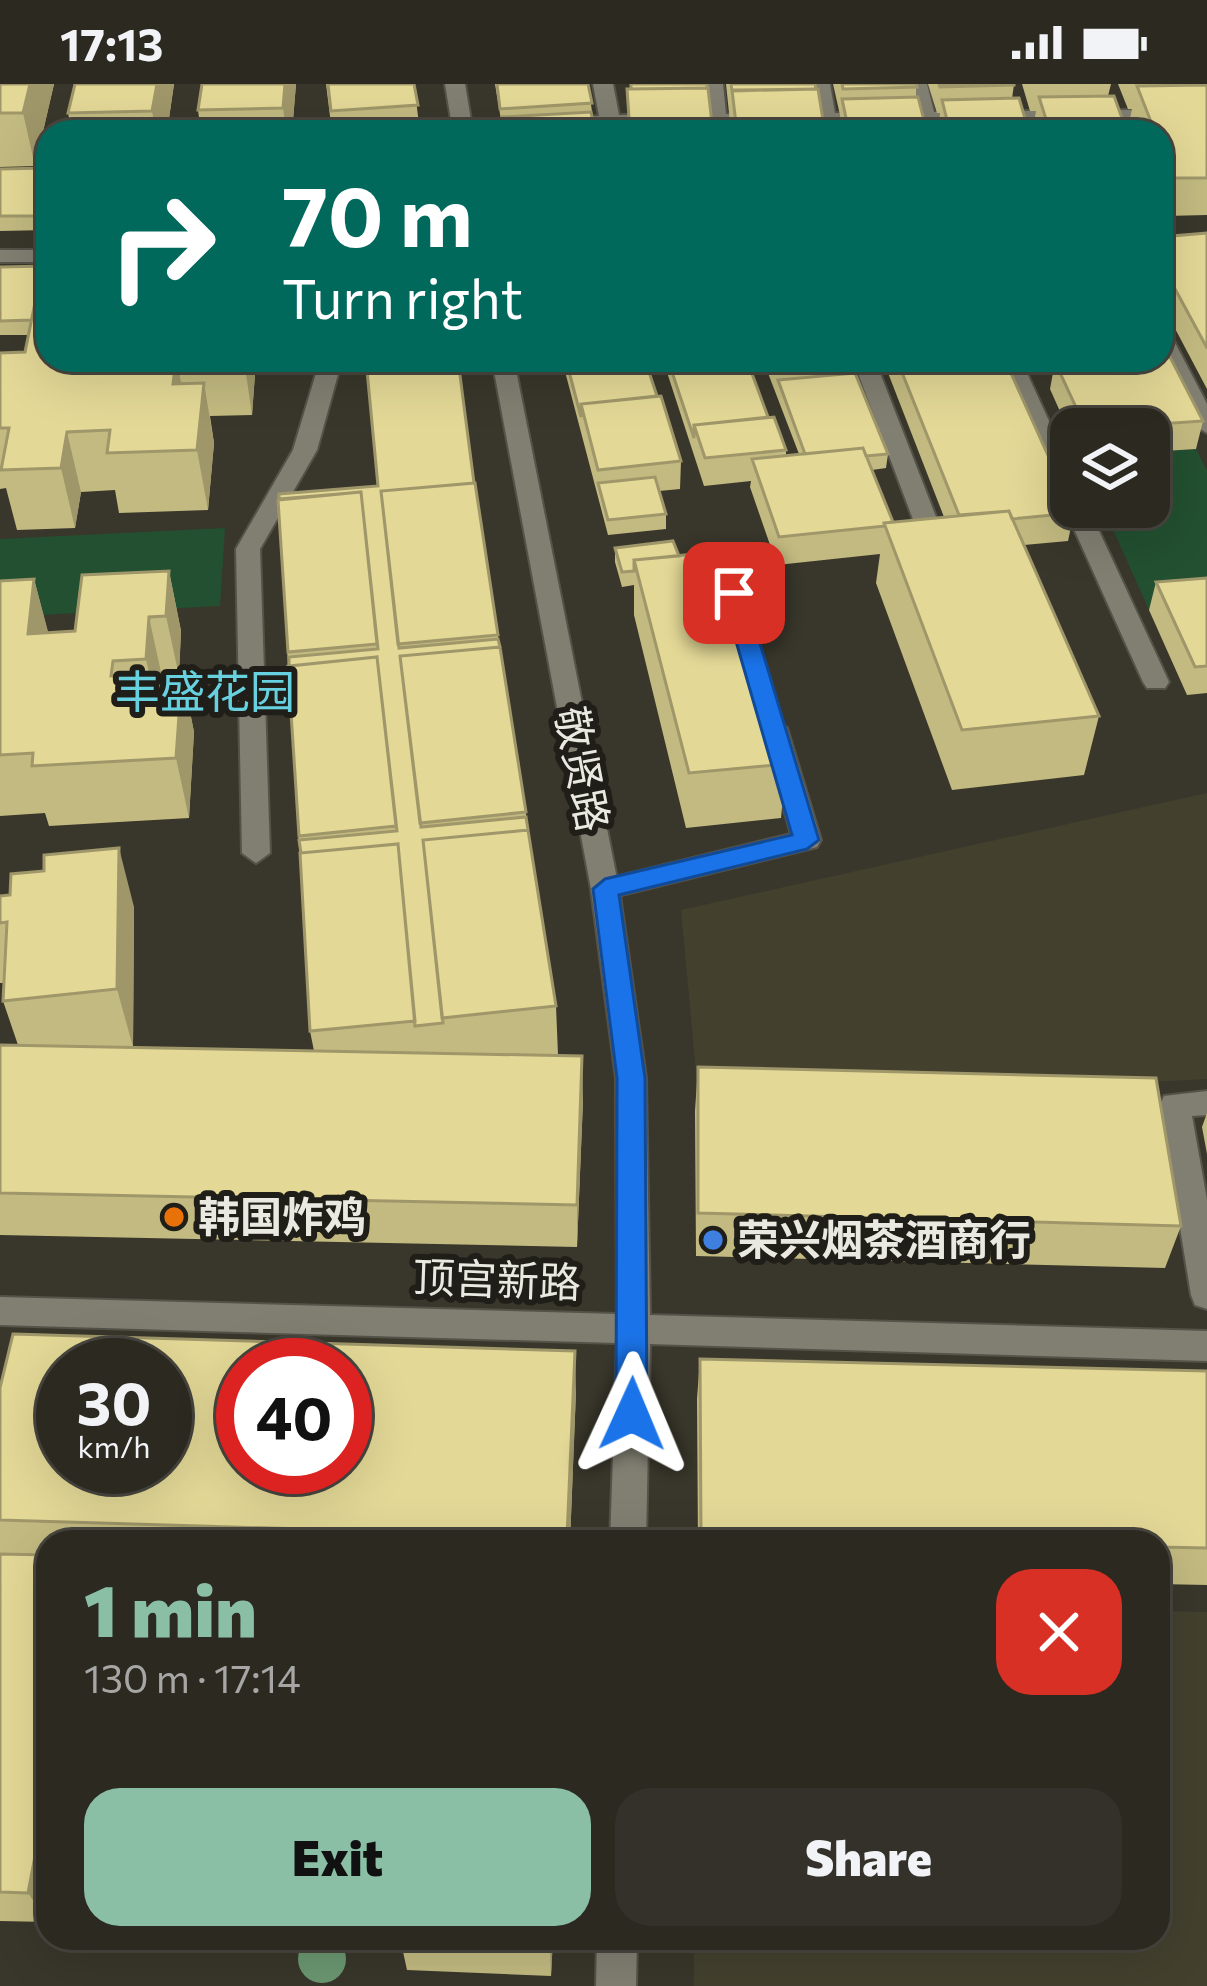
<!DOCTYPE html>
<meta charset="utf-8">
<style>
:root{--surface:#2b2920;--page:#333129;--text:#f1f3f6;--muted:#a6a6a5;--line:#47453e;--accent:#8abfa5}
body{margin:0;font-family:Commissioner,"Noto Sans SC",sans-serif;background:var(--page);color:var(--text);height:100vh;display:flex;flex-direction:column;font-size:45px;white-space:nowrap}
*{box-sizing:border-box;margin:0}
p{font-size:39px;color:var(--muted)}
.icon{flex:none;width:66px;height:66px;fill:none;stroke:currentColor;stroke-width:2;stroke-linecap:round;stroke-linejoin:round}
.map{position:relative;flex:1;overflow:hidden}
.panel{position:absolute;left:36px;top:1446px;width:1134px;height:420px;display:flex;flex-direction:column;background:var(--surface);border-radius:36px;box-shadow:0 12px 48px #0002,0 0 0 3px var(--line)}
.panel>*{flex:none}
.hud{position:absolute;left:36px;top:36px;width:1137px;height:252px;border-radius:36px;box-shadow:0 12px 48px #0002,0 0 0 3px var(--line);background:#00695c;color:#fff;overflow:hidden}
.controls{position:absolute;left:1050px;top:324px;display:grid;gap:24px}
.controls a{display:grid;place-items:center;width:120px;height:120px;border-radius:24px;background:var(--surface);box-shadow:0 12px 48px #0002,0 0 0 3px var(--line);font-size:60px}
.speed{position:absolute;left:36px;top:1254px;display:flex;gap:24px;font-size:60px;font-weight:700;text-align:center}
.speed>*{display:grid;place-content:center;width:156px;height:156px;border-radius:50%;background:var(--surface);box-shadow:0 12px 48px #0002,0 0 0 3px var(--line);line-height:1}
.speed small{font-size:30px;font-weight:400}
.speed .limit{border:18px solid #d22;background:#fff;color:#111}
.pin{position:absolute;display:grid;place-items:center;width:102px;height:102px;color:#fff;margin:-51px;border-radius:24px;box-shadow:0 6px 18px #0006}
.me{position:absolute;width:132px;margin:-66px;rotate:1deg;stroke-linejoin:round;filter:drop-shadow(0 0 9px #0008)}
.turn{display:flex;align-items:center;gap:42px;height:252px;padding:0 48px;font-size:54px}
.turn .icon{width:156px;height:156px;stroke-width:2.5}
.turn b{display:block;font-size:84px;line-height:102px}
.round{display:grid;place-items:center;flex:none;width:126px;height:126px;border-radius:36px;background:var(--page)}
.headline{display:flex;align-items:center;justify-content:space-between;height:204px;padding:0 48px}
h1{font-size:72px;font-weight:800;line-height:90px;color:var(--accent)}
.primary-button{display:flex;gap:24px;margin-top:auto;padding:24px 48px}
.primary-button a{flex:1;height:138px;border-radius:36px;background:var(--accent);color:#111;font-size:48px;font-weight:800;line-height:138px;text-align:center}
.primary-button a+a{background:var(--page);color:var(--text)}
.status{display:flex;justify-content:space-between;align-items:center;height:84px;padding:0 60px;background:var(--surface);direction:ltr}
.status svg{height:33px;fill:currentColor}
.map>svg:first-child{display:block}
.built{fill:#43402e}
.green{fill:#225030}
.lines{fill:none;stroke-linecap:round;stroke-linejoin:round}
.lane-casing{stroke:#555349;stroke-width:4}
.secondary-casing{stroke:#555349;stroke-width:4}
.lane{fill:#817f72;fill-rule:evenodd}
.secondary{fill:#817f72;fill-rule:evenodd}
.tree{fill:#6b9771}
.wall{fill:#c3ba81}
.shaded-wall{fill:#9f9769}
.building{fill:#e3d896;stroke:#9f9769;stroke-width:3;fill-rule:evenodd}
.route{fill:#1a73e8;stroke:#114b97;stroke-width:3}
.food-dot{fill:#e8710a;stroke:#1f1e19;stroke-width:4.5}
.shop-dot{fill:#3f7fe0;stroke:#1f1e19;stroke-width:4.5}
.labels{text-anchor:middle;stroke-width:12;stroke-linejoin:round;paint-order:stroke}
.street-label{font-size:42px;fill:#eae9e1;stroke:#1f1e19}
.poi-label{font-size:42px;font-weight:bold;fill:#eae9e1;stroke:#1f1e19;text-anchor:start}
.neighbourhood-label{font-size:45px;fill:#67d1e0;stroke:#1f1e19}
</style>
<div class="status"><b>17:13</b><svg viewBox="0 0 49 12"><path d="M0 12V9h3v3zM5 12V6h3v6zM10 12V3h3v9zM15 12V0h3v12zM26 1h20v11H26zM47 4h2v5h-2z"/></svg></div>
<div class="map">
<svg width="1207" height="1902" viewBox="0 0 1207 1902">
<rect width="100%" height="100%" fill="#39372b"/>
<!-- built -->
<path class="built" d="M 1207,709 L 1207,995 L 699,1021 L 681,826 Z
M 1158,1527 L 1207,1528 L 1207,1902 L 694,1902 L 694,1854 L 1158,1854 Z"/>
<!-- green -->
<path class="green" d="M 1196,365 L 1207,386 L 1207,521 L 1149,526 L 1103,423 L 1149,423 L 1149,368 Z
M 225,444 L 220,522 L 0,533 L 0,455 Z"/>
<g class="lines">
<!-- lane casing -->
<g class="lane-casing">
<path id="lane" d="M 593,0 L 613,0 L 619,31 L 706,30 L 703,0 L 723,0 L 726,30 L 815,29 L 810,0 L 830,0 L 835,29 L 914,28 L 907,0 L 927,0 L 934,28 L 1207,25 L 1207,37 L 937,40 L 939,48 L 919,48 L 917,40 L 837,41 L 838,48 L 818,48 L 817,41 L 727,42 L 728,48 L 708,48 L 708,42 L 621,43 L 622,48 L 602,48 L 601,43 L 456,48 L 453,44 L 463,38 L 599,32 Z
M 1161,246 L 1172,253 L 1207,320 L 1207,349 L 1195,342 L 1161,275 Z
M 320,276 L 342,276 L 317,366 L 260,465 L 270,769 L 256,779 L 242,769 L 236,465 L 293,366 Z
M 853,276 L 875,276 L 938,438 L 935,443 L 926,446 L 914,438 Z
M 999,276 L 1021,276 L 1071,385 L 1071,423 L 1088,423 L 1169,598 L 1165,604 L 1147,604 L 1143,598 L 1064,423 L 1068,418 L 1059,411 Z
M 774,635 L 787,644 L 821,756 L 817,763 L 605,815 L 595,812 L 591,805 L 595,798 L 791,750 L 761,644 Z
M 1207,1007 L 1207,1031 L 1192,1032 L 1207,1116 L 1207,1225 L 1195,1221 L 1191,1211 L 1160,1021 L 1164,1012 Z"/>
</g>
<!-- secondary casing -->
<g class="secondary-casing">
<path id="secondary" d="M 445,0 L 465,0 L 473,48 L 453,48 Z
M 0,166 L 48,166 L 48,178 L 0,178 Z
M 492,276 L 514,276 L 619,805 L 646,994 L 650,1231 L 1207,1247 L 1207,1277 L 650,1260 L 646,1458 L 610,1458 L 617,1259 L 0,1241 L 0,1213 L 617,1230 L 616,994 L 591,805 Z
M 597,1854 L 637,1854 L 636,1902 L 596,1902 Z"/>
</g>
<!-- lane -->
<use href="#lane" class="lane"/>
<!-- secondary -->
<use href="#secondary" class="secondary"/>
</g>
<!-- trees -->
<circle class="tree" cx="322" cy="1875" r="24"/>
<!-- wall -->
<path class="wall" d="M 0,0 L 54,0 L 35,82 L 0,83 Z
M 75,0 L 174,0 L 167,48 L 72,48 L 68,29 Z
M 202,0 L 296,0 L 292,48 L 201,48 L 198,26 Z
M 326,0 L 414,0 L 420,48 L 332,48 Z
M 495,0 L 588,0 L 595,48 L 503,48 Z
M 726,0 L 815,0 L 825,48 L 731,48 Z
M 833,0 L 916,0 L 916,13 L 927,48 L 841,48 L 840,31 Z
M 928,0 L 1014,0 L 1012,15 L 1029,48 L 940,48 L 939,42 L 940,29 L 937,29 Z
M 1022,0 L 1111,0 L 1108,12 L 1127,48 L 1037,48 L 1034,39 L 1036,27 L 1030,27 Z
M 1118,0 L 1207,0 L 1207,131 L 1165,132 L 1161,120 L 1161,48 L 1133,48 L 1129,39 L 1132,25 L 1128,25 Z
M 48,84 L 48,146 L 0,147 L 0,85 Z
M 1207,149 L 1207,305 L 1161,218 L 1161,153 Z
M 48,182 L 48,276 L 256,276 L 252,331 L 210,332 L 214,359 L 208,426 L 119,429 L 115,406 L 81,408 L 75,444 L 17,446 L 6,404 L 0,405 L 0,269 L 25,268 L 29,251 L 0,251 L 0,183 Z
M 562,276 L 645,276 L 681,377 L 680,405 L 659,407 L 666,430 L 666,445 L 608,451 Z
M 663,276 L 747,276 L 768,333 L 786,366 L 786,372 L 799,370 L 763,276 L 857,276 L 855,289 L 888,370 L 886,384 L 872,386 L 893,438 L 944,433 L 883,276 L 1005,276 L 1074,429 L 1068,457 L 1024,461 L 1099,632 L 1084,691 L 952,706 L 876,499 L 880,470 L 777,481 L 750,403 L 751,397 L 704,402 Z
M 1055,278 L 1203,337 L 1196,365 L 1149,368 L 1149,345 L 1071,345 L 1071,352 L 1050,305 Z
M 474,399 L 556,922 L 558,971 L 583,1016 L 577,1163 L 0,1151 L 0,961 L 18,961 L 3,917 L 4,899 L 0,899 L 0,812 L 134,823 L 133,963 L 314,967 L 310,947 L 278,416 Z
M 615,464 L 679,472 L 786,680 L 781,734 L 686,744 L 634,531 L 634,501 L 622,503 L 615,478 Z
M 169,487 L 181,547 L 179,588 L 182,588 L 194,648 L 189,734 L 49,742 L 45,729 L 0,732 L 0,497 L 34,495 L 48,549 L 75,547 Z
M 1207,494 L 1207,609 L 1187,611 L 1149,526 L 1156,498 Z
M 698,983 L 1181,1142 L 1165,1184 L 696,1172 L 695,1027 Z
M 1207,1029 L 1207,1070 L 1202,1043 Z
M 700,1275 L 1207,1287 L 1207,1501 L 1158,1500 L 1158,1458 L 698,1458 L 697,1315 Z
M 0,1304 L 576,1307 L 570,1458 L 48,1458 L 48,1838 L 0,1837 Z
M 400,1854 L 553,1854 L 551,1892 L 407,1886 Z"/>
<!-- shaded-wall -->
<path class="shaded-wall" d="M 30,0 L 54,0 L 35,82 L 23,29 Z
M 157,0 L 174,0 L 167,48 L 156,48 L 152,27 Z
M 285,0 L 296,0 L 292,48 L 286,48 L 283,24 Z
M 177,276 L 187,333 L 173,300 Z
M 244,276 L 256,276 L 252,331 Z
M 204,299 L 214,359 L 208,426 L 197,366 Z
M 67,348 L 81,408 L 75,444 L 61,384 Z
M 169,487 L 181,547 L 179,592 L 166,532 Z
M 34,495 L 50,555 L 28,550 Z
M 149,533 L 162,593 L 159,635 L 146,575 Z
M 182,588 L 194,648 L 189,734 L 176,674 Z
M 119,764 L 134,823 L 133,963 L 117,905 Z
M 582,972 L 583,1016 L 577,1163 L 577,1121 Z
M 575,1267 L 576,1307 L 570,1458 L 567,1458 Z
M 48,1703 L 48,1838 L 28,1809 Z
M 550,1854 L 553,1854 L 551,1892 L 550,1864 Z"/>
<!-- building -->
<path class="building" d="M 0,0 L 30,0 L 23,29 L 0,29 Z
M 75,0 L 157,0 L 152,27 L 68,29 Z
M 202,0 L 285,0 L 283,24 L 198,26 Z
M 328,0 L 414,0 L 418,21 L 331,27 Z
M 497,0 L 588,0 L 592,19 L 500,25 Z
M 631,0 L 707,0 L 707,4 L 631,5 Z
M 731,0 L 815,0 L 816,5 L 732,7 Z
M 842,0 L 916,0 L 917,3 L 843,5 Z
M 939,0 L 1014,0 L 1014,1 L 940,3 Z
M 1207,1 L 1207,94 L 1174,94 L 1161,63 L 1161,48 L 1155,48 L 1137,2 Z
M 708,4 L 713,48 L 630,48 L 627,5 Z
M 818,5 L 825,48 L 737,48 L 732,6 Z
M 1114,12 L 1127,48 L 1050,48 L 1039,13 Z
M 918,13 L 927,48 L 849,48 L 842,15 Z
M 1019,14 L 1029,48 L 950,48 L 942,16 Z
M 591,28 L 595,48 L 504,48 L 502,33 Z
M 48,84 L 48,132 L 0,132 L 0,85 Z
M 1207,149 L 1207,264 L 1161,179 L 1161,153 Z
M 48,182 L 48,208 L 37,209 L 32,236 L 0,237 L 0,183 Z
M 48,208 L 48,276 L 176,276 L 173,300 L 204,299 L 197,366 L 107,369 L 110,346 L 67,348 L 61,384 L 1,386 L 9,344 L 0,344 L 0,269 L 25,268 L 37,209 Z
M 1161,269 L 1168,269 L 1203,337 L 1086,345 L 1055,278 L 1161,276 Z
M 366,276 L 458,276 L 474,399 L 381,407 L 399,564 L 498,555 L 500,563 L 400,572 L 421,743 L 526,733 L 528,746 L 423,756 L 443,939 L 415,942 L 398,760 L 301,769 L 299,756 L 397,747 L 377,573 L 289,582 L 289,573 L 378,565 L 361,408 L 279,415 L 279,410 L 378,402 Z
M 566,276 L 645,276 L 657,312 L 581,320 L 581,333 Z
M 668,276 L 747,276 L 768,333 L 694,341 L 694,354 Z
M 776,276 L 857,276 L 779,283 Z
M 897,276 L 1005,276 L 1074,429 L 1012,435 L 1009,427 L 959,431 Z
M 855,289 L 888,370 L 866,372 L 863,364 L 805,370 L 778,296 Z
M 661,312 L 681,377 L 598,386 L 581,320 Z
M 774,333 L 786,366 L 705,374 L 694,341 Z
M 863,364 L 893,438 L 884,439 L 885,442 L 779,453 L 752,375 Z
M 655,393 L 666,430 L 608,436 L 598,399 Z
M 475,399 L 498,551 L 398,560 L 381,407 Z
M 361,408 L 377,560 L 288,568 L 278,416 Z
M 1009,427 L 1099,632 L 962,646 L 884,439 Z
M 673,457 L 679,472 L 634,476 L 634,487 L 622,488 L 615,464 Z
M 723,467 L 786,680 L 689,689 L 634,476 Z
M 169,487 L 166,532 L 149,533 L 146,575 L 113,577 L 111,592 L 182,588 L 176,674 L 32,682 L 33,669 L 0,671 L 0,497 L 34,495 L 28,550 L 75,547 L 82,491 Z
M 1207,494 L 1207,582 L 1195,583 L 1156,498 Z
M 500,563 L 526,728 L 420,739 L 400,572 Z
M 377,573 L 396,742 L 299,752 L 288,582 Z
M 528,746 L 556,922 L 442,934 L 423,756 Z
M 398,760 L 415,937 L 310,947 L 300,769 Z
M 119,764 L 117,905 L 3,917 L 7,838 L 0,839 L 0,812 L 10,811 L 11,790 L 44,787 L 44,771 Z
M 0,961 L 582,972 L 577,1121 L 0,1109 Z
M 698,983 L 1156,994 L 1181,1142 L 698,1129 Z
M 13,1250 L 575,1267 L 567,1453 L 0,1436 L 0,1304 ZM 63,1281 L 165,1281 L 165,1383 L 63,1383 ZM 243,1281 L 345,1281 L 345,1383 L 243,1383 Z
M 700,1275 L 1207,1287 L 1207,1464 L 1158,1463 L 1158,1458 L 979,1458 L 701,1451 Z
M 0,1470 L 48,1471 L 48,1703 L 28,1809 L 0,1808 Z
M 400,1854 L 550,1854 L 550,1864 L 400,1858 Z"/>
<!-- route -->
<path class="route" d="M 734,501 L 745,509 L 819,756 L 807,765 L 619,811 L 645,994 L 647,1330 L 643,1340 L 632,1344 L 621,1340 L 616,1330 L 617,994 L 593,805 L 605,795 L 792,751 L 722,509 Z"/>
<!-- markers -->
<circle class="food-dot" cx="174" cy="1133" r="12"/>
<circle class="shop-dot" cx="713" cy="1156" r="12"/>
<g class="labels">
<!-- street labels -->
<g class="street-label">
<text transform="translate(582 685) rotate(79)" y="15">敬贤路</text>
<text transform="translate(497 1196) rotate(2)" y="15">顶宫新路</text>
</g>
<!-- poi labels -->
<g class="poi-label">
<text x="198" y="1148">韩国炸鸡</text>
<text x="737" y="1171">荣兴烟茶酒商行</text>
</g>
<!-- neighbourhood labels -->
<g class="neighbourhood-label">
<text x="205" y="624">丰盛花园</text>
</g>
</g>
</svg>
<div class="controls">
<a><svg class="icon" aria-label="layers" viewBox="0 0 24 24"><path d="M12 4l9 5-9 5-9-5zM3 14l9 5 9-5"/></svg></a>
</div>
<div class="speed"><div>30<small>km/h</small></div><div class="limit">40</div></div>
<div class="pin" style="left:734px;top:509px;background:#d93025"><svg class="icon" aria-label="arrive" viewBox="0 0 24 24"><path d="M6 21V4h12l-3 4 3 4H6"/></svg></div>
<svg class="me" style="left:632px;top:1330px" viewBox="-20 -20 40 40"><path d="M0-17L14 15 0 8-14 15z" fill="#1a73e8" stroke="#fff" stroke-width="4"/></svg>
<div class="hud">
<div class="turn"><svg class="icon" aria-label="right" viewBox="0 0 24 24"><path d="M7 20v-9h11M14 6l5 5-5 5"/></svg><div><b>70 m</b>Turn right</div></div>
</div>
<section class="panel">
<div class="headline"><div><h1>1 min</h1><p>130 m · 17:14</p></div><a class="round" style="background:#d93025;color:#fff"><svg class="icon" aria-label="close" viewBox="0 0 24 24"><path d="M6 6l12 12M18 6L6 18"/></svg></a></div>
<div class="primary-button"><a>Exit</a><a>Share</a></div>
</section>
</div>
